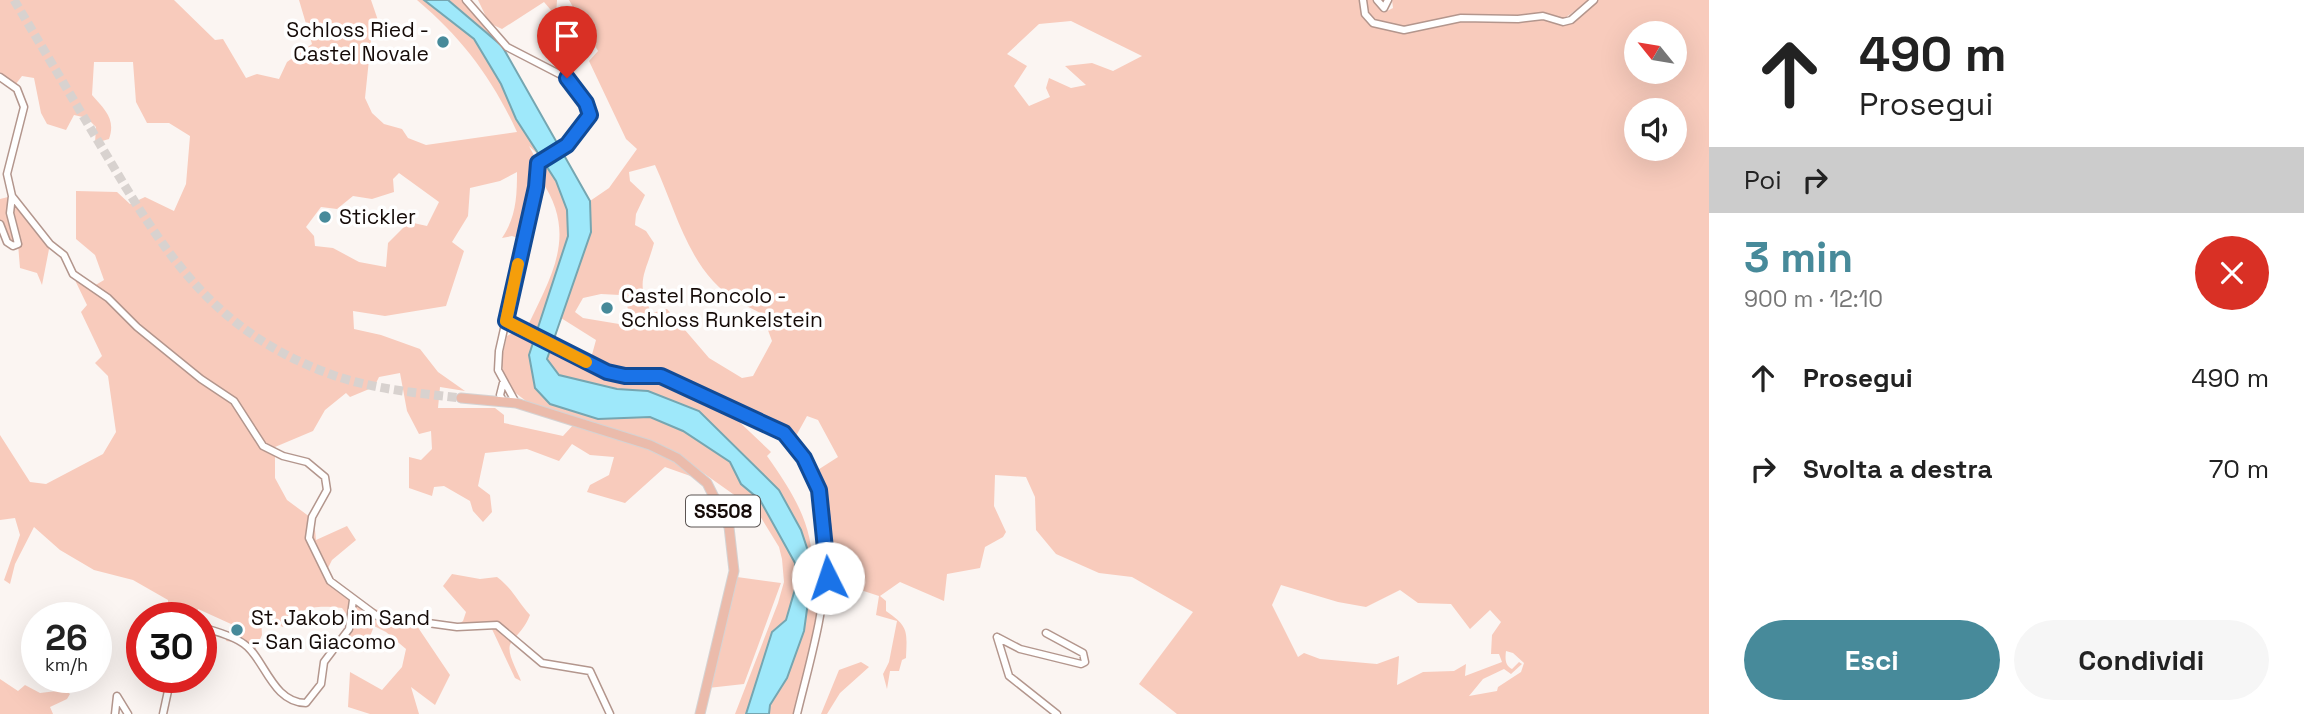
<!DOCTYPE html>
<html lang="it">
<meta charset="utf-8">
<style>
:root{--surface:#fff;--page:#f6f6f6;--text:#222;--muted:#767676;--accent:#478a9a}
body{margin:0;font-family:"Space Grotesk",sans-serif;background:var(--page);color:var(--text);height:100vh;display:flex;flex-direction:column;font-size:26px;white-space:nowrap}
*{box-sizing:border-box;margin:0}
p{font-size:23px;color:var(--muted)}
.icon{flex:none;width:38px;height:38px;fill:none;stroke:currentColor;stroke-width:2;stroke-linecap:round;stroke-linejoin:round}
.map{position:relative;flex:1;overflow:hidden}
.panel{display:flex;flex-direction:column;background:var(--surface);width:595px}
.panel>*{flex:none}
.banner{background:#fff;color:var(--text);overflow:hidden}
.needle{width:46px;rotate:300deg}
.fabs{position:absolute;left:1624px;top:21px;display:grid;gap:14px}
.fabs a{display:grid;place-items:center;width:63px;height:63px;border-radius:50%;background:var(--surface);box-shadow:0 7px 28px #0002;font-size:35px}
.speed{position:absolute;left:21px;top:602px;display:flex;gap:14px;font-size:35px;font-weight:700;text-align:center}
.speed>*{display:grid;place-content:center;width:91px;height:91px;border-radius:50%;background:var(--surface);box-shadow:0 7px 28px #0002;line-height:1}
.speed small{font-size:18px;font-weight:400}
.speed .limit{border:10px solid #d22;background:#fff;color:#111}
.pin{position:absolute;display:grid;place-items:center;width:60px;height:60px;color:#fff;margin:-72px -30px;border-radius:50% 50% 50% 0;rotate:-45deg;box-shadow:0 0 7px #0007}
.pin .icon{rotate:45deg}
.me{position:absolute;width:77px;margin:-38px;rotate:356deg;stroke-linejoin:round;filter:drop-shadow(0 0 5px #0008)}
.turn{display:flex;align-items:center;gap:24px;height:147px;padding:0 35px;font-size:32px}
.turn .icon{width:91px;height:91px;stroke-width:2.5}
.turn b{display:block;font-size:49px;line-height:60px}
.then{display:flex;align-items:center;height:66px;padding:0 35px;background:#0003;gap:14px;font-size:26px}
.round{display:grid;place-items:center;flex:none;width:74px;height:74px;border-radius:37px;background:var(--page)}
.head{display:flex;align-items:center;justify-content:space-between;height:119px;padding:0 35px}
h1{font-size:42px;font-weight:600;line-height:52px;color:var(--accent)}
.primary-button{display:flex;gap:14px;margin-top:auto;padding:14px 35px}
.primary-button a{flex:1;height:80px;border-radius:42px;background:var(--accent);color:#fff;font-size:28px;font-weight:600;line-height:80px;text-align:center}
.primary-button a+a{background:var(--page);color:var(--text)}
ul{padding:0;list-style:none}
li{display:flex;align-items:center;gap:21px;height:91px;padding:0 35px}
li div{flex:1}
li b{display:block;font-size:26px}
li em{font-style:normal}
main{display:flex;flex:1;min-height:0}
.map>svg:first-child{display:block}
.green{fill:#f8cbbc;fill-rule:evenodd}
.water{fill:#9ee8fa;stroke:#75a6b1;stroke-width:2}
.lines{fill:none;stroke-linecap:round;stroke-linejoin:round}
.primary-tunnel{stroke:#d8d2cf;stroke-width:9;stroke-dasharray:9 4.5;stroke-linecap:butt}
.minor-casing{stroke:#b3968d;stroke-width:9}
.primary-casing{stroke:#d5d3d3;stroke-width:11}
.minor{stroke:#fff;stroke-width:6}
.primary{stroke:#ebbbab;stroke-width:9}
.route-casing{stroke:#114b97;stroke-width:18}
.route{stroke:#1a73e8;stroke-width:12}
.slow{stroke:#f59e0b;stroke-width:12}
.poi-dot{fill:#478a9a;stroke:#fff;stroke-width:2.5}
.labels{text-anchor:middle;stroke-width:7;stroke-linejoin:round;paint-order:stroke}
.shield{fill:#fff;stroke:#5b5452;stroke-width:2}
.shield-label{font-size:19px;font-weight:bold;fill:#150b08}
.poi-label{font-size:21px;fill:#150b08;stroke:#fff;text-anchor:start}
</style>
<main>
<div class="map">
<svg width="1709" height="714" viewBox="0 0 1709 714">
<rect width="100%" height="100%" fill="#fbf5f2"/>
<!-- green -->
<path class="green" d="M 0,0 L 174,0 L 215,40 L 223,39 L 246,78 L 257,74 L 279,79 L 287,62 L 312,44 L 299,0 L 371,0 L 382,32 L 371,40 L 365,98 L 372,113 L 384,124 L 402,129 L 408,138 L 426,145 L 517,132 C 492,78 463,39 417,0 L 424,0 L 474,39 L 501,84 L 516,119 L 556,181 L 567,210 L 568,236 L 529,355 L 535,388 L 550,404 L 598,419 L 650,417 L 683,431 L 730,462 L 741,484 L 760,500 L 795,563 L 795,589 L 786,620 L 772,632 L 746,714 L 735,714 L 778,603 L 784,582 L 782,559 L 779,547 L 757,511 L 692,465 L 690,468 L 696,478 L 665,467 L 625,503 L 587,492 L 590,485 L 609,475 L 614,457 L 590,455 L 572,444 L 559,461 L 527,449 L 485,453 L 478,486 L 490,495 L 492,512 L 483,522 L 473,511 L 470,501 L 444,486 L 434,487 L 432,496 L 409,488 L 409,457 L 421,460 L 432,449 L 431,431 L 419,434 L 407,411 L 400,373 L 379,377 L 374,387 L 350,397 L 346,393 L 325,410 L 313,431 L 275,447 L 275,478 L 287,500 L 314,520 L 316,540 L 347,526 L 356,540 L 332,560 L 327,570 C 354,616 410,618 457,625 L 463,621 L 466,612 L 443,586 L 452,574 L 480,579 L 497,577 C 513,589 517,601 530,615 C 525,628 518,633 511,643 C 505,651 518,672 521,681 L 515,678 L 491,627 L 469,630 L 417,626 L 450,675 L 435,705 L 411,687 L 419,714 L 370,714 L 348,707 L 350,672 L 382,690 L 402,667 L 406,649 L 386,632 L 374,626 L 366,647 L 344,639 L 350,619 L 342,608 C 316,605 300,606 283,627 L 261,618 L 262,635 L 252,656 L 241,643 L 226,641 L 231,624 L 198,609 L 198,618 L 170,618 L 168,616 L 168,600 L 133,580 L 94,570 L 60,550 L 34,527 L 15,564 L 10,584 L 4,580 L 20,535 L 15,518 L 0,520 L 0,435 L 30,482 L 46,484 L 103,454 L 116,432 L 108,376 L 95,363 L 102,356 L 81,312 L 87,305 L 73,276 L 94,286 L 104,280 L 95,255 L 76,239 L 76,191 L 117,192 L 130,204 L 145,197 L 174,211 L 186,184 L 190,136 L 169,123 L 147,123 L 136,102 L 133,62 L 94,62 L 92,95 C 105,110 116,119 109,139 L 95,143 L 96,127 L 87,118 L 74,115 L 66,130 L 47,124 L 41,113 L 34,78 L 22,76 L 12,89 L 0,81 ZM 529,146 L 544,160 L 541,180 C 580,237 549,279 524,334 L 514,332 L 507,336 L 501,361 L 505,379 L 513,391 L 526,401 L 634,441 L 634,444 L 575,423 L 563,436 L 504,423 L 504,415 L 495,408 L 438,408 L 440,387 L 465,391 L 438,372 L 420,349 L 381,335 L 354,329 L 353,311 L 385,316 L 446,306 L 464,251 L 452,242 L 468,216 L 470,188 L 500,181 L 517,172 C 517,197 516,217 502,238 L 512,236 L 524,240 L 538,174 L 538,163 ZM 399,173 L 439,202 L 427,226 L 409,222 L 388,243 L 386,267 L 359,262 L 333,248 L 315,246 L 314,236 L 306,227 L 321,207 L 337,209 L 353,196 L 372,199 L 394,192 L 393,179 Z
M 448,0 L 464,0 L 502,46 Z
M 478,0 L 557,0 L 556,16 L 544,2 L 502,29 L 489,23 Z
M 569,0 L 1361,0 L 1363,14 L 1370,24 L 1374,27 L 1391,30 L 1462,20 L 1543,18 L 1566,25 L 1596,0 L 1709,0 L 1709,714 L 1177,714 L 1139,684 L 1193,612 L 1132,577 L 1099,573 L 1056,554 L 1036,530 L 1035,497 L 1026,477 L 995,475 L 994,506 L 1006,532 L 1003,537 L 985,547 L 980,568 L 947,574 L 944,601 L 900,582 L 880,596 L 886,601 L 886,611 C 909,627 907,631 906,658 L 902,660 L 899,671 L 890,671 L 887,689 L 883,674 L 889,662 L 897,621 L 876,615 L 879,596 L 830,580 L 824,507 L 813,473 L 838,457 L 818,420 L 807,416 L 796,436 L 791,435 L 669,370 L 665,374 L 614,373 L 590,362 L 596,340 L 561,318 L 591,231 L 590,201 L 609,188 L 637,149 L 626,139 L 589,61 L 598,51 ZM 1071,21 L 1142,56 L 1113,71 L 1092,63 L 1065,66 L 1086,85 L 1071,88 L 1049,78 L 1046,88 L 1050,97 L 1029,106 L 1014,86 L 1027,66 L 1007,54 L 1039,24 ZM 1636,33 L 1675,33 L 1675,72 L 1636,72 ZM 1636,110 L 1675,110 L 1675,149 L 1636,149 ZM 655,165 C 672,202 685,251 713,281 C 726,296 745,305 762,314 L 772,341 L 753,376 L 742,378 L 709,358 L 667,309 L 652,313 C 634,283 646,273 654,243 L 646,231 L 635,225 L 636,214 L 645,195 L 630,181 L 629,172 ZM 601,294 L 620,295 L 627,301 L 628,313 L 619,324 L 583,318 L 575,312 L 583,298 ZM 1281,585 L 1338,602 L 1366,607 L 1400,590 L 1418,603 L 1451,604 L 1470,629 L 1490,610 L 1501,622 L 1492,635 L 1491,654 L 1499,654 L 1502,662 L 1465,676 L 1466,664 L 1454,671 L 1423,672 L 1397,685 L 1399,656 L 1377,664 L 1320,659 L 1304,653 L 1298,657 L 1272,605 ZM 1506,651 L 1513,653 L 1524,663 L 1521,672 L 1498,687 L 1497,691 L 1469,696 L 1483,679 L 1504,669 L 1511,674 L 1522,664 L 1519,662 L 1512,669 C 1505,665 1505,659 1506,651 Z
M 1365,0 L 1373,0 L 1385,12 L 1393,8 L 1392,0 L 1590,0 L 1562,20 L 1462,15 L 1400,27 L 1371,20 Z
M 12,196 L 50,244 L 42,285 L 37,273 L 20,268 L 18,244 L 13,246 L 0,224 L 0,199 Z
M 551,348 L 615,379 L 653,377 L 708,401 L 732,415 L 771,452 L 767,456 C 805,510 818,537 811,604 L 820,613 L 797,714 L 769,714 L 770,705 L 787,678 L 813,566 L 779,490 L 648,391 L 617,389 L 559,375 L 547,359 Z
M 737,577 L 781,583 L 744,684 L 708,688 Z
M 861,662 L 869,667 L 840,693 L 827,714 L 821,714 L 839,670 Z
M 0,679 L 18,691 L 25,685 L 40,693 L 65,690 L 70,694 L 67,699 L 50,707 L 53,714 L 0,714 Z"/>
<!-- water -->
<path class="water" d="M 424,0 L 448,0 L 502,46 L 590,201 L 591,232 L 547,359 L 559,375 L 617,389 L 648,391 L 699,411 L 779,490 L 801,530 L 813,566 L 804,631 L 787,678 L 770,705 L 769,714 L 746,714 L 772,632 L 786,620 L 795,589 L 795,563 L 760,500 L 741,484 L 730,462 L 683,431 L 650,417 L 598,419 L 550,404 L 535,388 L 529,355 L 568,236 L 567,210 L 556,181 L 516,119 L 501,84 L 474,39 Z"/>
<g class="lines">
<!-- primary-tunnel -->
<path class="primary-tunnel" d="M 14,0 C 44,50 74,101 104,151 C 164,252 212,331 330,374 C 371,389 417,393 461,398"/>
<!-- minor casing -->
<g class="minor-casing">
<path id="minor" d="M 466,0 L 507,47 L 567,78 L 590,111 C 587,136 557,151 538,163 L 536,187 L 499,351 L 498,370 L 516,403
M 1363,0 L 1365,14 L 1373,23 L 1404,30 L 1461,18 L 1518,19 L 1543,16 L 1563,22 L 1571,20 L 1594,0
M 1377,0 L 1384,8 L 1388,0
M 0,77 L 17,89 L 24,107 L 7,174 L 12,196 L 50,244 L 64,255 L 73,274 L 108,298 L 137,327 L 201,379 L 234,401 L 263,446 L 283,456 L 307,462 L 325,477 L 327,490 L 312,517 L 309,538 L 330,581 L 377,616 L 457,627 L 497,625 L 542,663 L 590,671 L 610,714
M 0,224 L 7,242 L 13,246 L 18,244 L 10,213 L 12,196
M 506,321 C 534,338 585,368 616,375 C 630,378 644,372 658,375 C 679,380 701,394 721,403 C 742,412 769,421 787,436 C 860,501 816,635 797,714
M 503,383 L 500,395 L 503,401
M 997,637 L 1020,649 L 1081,664 L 1085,662 L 1083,653 L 1046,633
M 997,637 L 1009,676 L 1057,714
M 201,653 L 204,647 L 204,633 L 208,629 C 218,632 235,637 244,644 C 264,657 272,703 306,703 L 321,684 L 324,662 L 349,629 L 353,600
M 115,714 L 117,696 L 128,714
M 163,714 L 171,677"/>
</g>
<!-- primary casing -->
<g class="primary-casing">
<path id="primary" d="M 461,398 L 516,403 L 650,445 L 677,458 L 707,483 L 729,527 L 734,571 L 700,714"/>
</g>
<!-- minor -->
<use href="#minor" class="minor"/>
<!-- primary -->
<use href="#primary" class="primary"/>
</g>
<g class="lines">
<!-- route casing -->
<g class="route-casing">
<path id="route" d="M 567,78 L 586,103 L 590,115 L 567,145 L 538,163 L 536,187 L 506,321 L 607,372 L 625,376 L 661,376 L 784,433 L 804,458 L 819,490 L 828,578"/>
</g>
<!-- route -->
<use href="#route" class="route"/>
<!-- slow -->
<path class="slow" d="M 518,264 L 506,321 L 586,362"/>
</g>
<!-- markers -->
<g class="poi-dot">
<circle cx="443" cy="42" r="7"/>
<circle cx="325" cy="217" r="7"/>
<circle cx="607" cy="308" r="7"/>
<circle cx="237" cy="630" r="7"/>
</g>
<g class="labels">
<!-- shield labels -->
<rect class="shield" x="686" y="495.5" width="74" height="31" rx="5"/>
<g class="shield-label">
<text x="723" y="518">SS508</text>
</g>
<!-- poi labels -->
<g class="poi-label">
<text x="429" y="37" text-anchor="end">Schloss Ried -<tspan x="429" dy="24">Castel Novale</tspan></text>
<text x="339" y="224">Stickler</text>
<text x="621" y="303">Castel Roncolo -<tspan x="621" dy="24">Schloss Runkelstein</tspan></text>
<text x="251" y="625">St. Jakob im Sand<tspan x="251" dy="24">- San Giacomo</tspan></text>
</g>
</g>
</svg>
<div class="fabs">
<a><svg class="needle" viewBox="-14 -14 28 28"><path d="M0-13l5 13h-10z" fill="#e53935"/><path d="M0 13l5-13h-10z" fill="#767676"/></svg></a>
<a><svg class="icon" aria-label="sound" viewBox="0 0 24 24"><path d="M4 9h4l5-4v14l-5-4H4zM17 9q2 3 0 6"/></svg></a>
</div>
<div class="speed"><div>26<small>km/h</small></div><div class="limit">30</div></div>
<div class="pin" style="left:567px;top:78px;background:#d93025"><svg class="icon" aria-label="arrive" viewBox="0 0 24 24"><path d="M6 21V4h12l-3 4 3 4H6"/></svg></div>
<svg class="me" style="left:828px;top:578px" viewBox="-20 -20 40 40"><circle r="19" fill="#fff"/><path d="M0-13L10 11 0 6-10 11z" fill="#1a73e8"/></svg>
</div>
<section class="panel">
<div class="banner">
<div class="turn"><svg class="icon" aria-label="ahead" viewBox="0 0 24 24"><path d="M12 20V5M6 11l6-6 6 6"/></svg><div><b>490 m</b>Prosegui</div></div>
<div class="then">Poi<svg class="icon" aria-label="right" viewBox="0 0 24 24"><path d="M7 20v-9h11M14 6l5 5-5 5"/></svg></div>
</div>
<div class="head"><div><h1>3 min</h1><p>900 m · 12:10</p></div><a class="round" style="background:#d93025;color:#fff"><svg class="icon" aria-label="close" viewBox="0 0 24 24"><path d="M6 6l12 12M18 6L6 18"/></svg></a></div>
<ul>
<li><svg class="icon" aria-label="ahead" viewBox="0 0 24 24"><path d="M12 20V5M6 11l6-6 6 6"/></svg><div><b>Prosegui</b></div><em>490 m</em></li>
<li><svg class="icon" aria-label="right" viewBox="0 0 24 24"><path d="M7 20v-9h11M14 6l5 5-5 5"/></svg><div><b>Svolta a destra</b></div><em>70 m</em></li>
</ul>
<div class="primary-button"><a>Esci</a><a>Condividi</a></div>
</section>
</main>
